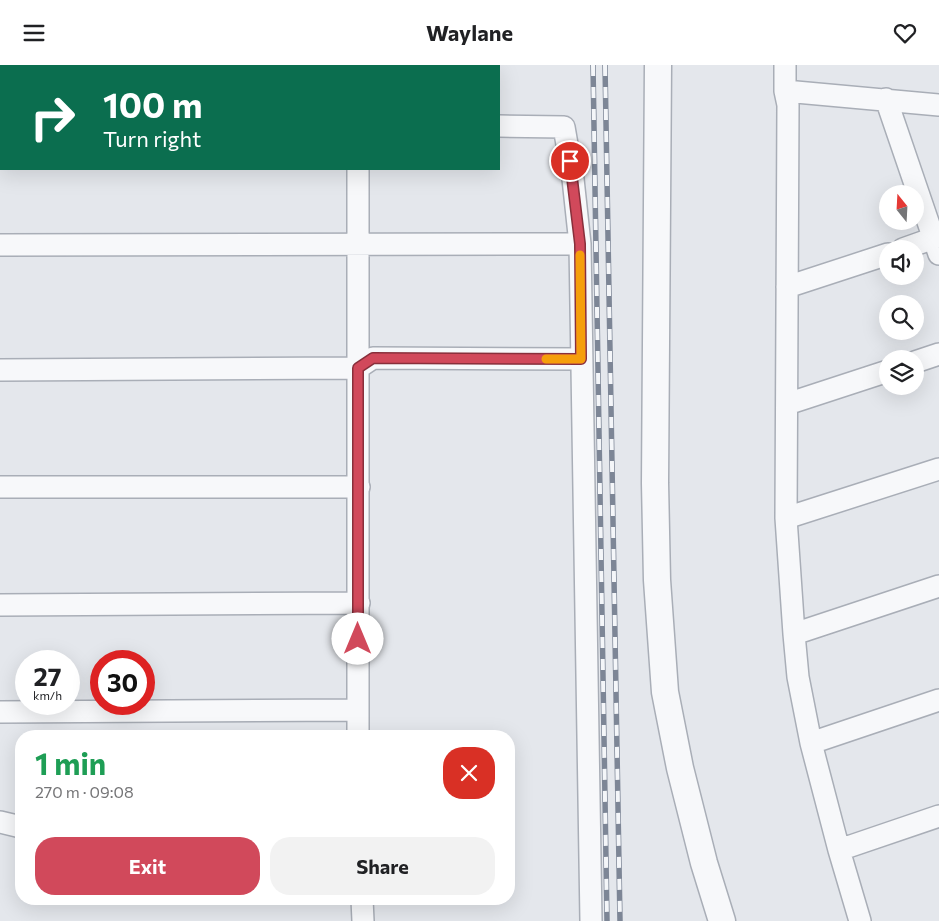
<!DOCTYPE html>
<meta charset="utf-8">
<style>
:root{--surface:#fff;--page:#f2f2f2;--text:#202124;--muted:#757577;--accent:#d1495b}
body{margin:0;font-family:Commissioner,sans-serif;background:var(--page);color:var(--text);height:100vh;display:flex;flex-direction:column;font-size:19px;white-space:nowrap}
*{box-sizing:border-box;margin:0}
p{font-size:16px;color:var(--muted)}
.icon{flex:none;width:28px;height:28px;fill:none;stroke:currentColor;stroke-width:2;stroke-linecap:round;stroke-linejoin:round}
.map{position:relative;flex:1;overflow:hidden}
.sheet{position:absolute;left:15px;top:665px;width:500px;height:175px;display:flex;flex-direction:column;background:var(--surface);border-radius:20px;box-shadow:0 5px 20px #0002}
.sheet>*{flex:none}
.hud{position:absolute;left:0px;top:0px;width:500px;height:105px;box-shadow:0 5px 20px #0002;background:#0b6e4f;color:#fff;overflow:hidden}
.needle{width:32px;rotate:342deg}
.controls{position:absolute;left:879px;top:120px;display:grid;gap:10px}
.controls a{display:grid;place-items:center;width:45px;height:45px;border-radius:50%;background:var(--surface);box-shadow:0 5px 20px #0002;font-size:25px}
.speed{position:absolute;left:15px;top:585px;display:flex;gap:10px;font-size:25px;font-weight:700;text-align:center}
.speed>*{display:grid;place-content:center;width:65px;height:65px;border-radius:50%;background:var(--surface);box-shadow:0 5px 20px #0002;line-height:1}
.speed small{font-size:12px;font-weight:400}
.speed .limit{border:8px solid #d22;background:#fff;color:#111}
.pin{position:absolute;display:grid;place-items:center;width:42px;height:42px;color:#fff;margin:-21px;border:2px solid #fff;border-radius:50%;box-shadow:0 1px 5px #0007}
.me{position:absolute;width:55px;margin:-28px;rotate:0deg;stroke-linejoin:round;filter:drop-shadow(0 0 4px #0008)}
.turn{display:flex;align-items:center;gap:18px;height:105px;padding:0 20px;font-size:22px}
.turn .icon{width:65px;height:65px;stroke-width:2.5}
.turn b{display:block;font-size:35px;line-height:42px}
.round{display:grid;place-items:center;flex:none;width:52px;height:52px;border-radius:20px;background:var(--page)}
.summary{display:flex;align-items:center;justify-content:space-between;height:85px;padding:0 20px}
h1{font-size:30px;font-weight:700;line-height:38px;color:#1e9e55}
.primary-button{display:flex;gap:10px;margin-top:auto;padding:10px 20px}
.primary-button a{flex:1;height:58px;border-radius:20px;background:var(--accent);color:#fff;font-size:20px;font-weight:700;line-height:58px;text-align:center}
.primary-button a+a{background:var(--page);color:var(--text)}
header{display:flex;justify-content:space-between;align-items:center;height:65px;padding:0 20px;background:var(--surface);font-size:22px;font-weight:700}
.map>svg:first-child{display:block}
.lines{fill:none;stroke-linecap:round;stroke-linejoin:round}
.minor-casing{stroke:#a9aeb7;stroke-width:24}
.tertiary-casing{stroke:#a9aeb7;stroke-width:29}
.minor{stroke:#f7f8fa;stroke-width:21}
.tertiary{stroke:#f7f8fa;stroke-width:26}
.rail-casing{stroke:#7d8696;stroke-width:5.5}
.rail{stroke:#f4f6f9;stroke-width:4;stroke-dasharray:11;stroke-linecap:butt}
.route-casing{stroke:#882f3b;stroke-width:12}
.route{stroke:#d1495b;stroke-width:9}
.slow{stroke:#f59e0b;stroke-width:9}
</style>
<header><svg class="icon" aria-label="menu" viewBox="0 0 24 24"><path d="M4 6h16M4 12h16M4 18h16"/></svg>Waylane<svg class="icon" aria-label="heart" viewBox="0 0 24 24"><path d="M12 20l-8-8c-3-5 5-10 8-4 3-6 11-1 8 4z"/></svg></header>
<div class="map">
<svg width="939" height="856" viewBox="0 0 939 856">
<rect width="100%" height="100%" fill="#e4e7ec"/>
<g class="lines">
<!-- minor casing -->
<g class="minor-casing">
<path id="minor" d="M 358,0 L 358,1
M 466,0 L 466,1
M 785,0 L 785,26 L 788,40 L 786,453 L 794,569 L 798,612 L 811,678 L 839,785 L 860,856
M 785,26 L 939,40
M 886,34 L 939,189
M 0,61 L 1,61
M 499,61 L 564,62 L 573,114 L 580,179 L 591,856
M 0,180 L 580,179
M 903,184 L 934,173
M 787,222 L 888,189
M 915,297 L 939,289
M 0,305 L 358,303 L 373,293 L 581,294
M 787,339 L 888,306
M 0,422 L 359,422
M 786,453 L 939,404
M 0,540 L 359,538
M 794,569 L 939,521
M 0,647 L 358,645
M 358,671 L 358,104
M 811,678 L 939,635
M 0,757 L 21,762
M 839,785 L 939,751
M 362,834 L 363,856"/>
</g>
<!-- tertiary casing -->
<g class="tertiary-casing">
<path id="tertiary" d="M 658,0 L 655,418 L 657,515 L 665,627 L 680,703 L 704,798 L 722,856"/>
</g>
<!-- minor -->
<use href="#minor" class="minor"/>
<!-- tertiary -->
<use href="#tertiary" class="tertiary"/>
<!-- rail casing -->
<g class="rail-casing">
<path id="rail" d="M 593,0 L 607,856
M 605,0 L 620,856"/>
</g>
<!-- rail -->
<use href="#rail" class="rail"/>
</g>
<g class="lines">
<!-- route casing -->
<g class="route-casing">
<path id="route" d="M 358,574 L 358,303 L 373,293 L 581,294 L 580,179 L 570,96"/>
</g>
<!-- route -->
<use href="#route" class="route"/>
<!-- slow -->
<path class="slow" d="M 546,294 L 581,294 L 580,190"/>
</g>
</svg>
<div class="controls">
<a><svg class="needle" viewBox="-14 -14 28 28"><path d="M0-13l5 13h-10z" fill="#e53935"/><path d="M0 13l5-13h-10z" fill="#757577"/></svg></a>
<a><svg class="icon" aria-label="sound" viewBox="0 0 24 24"><path d="M4 9h4l5-4v14l-5-4H4zM17 9q2 3 0 6"/></svg></a>
<a><svg class="icon" aria-label="search" viewBox="0 0 24 24"><circle cx="10" cy="10" r="6"/><path d="M15 15l6 6"/></svg></a>
<a><svg class="icon" aria-label="layers" viewBox="0 0 24 24"><path d="M12 4l9 5-9 5-9-5zM3 14l9 5 9-5"/></svg></a>
</div>
<div class="speed"><div>27<small>km/h</small></div><div class="limit">30</div></div>
<div class="pin" style="left:570px;top:96px;background:#d93025"><svg class="icon" aria-label="arrive" viewBox="0 0 24 24"><path d="M6 21V4h12l-3 4 3 4H6"/></svg></div>
<svg class="me" style="left:358px;top:574px" viewBox="-20 -20 40 40"><circle r="19" fill="#fff"/><path d="M0-13L10 11 0 6-10 11z" fill="#d1495b"/></svg>
<div class="hud">
<div class="turn"><svg class="icon" aria-label="right" viewBox="0 0 24 24"><path d="M7 20v-9h11M14 6l5 5-5 5"/></svg><div><b>100 m</b>Turn right</div></div>
</div>
<section class="sheet">
<div class="summary"><div><h1>1 min</h1><p>270 m · 09:08</p></div><a class="round" style="background:#d93025;color:#fff"><svg class="icon" aria-label="close" viewBox="0 0 24 24"><path d="M6 6l12 12M18 6L6 18"/></svg></a></div>
<div class="primary-button"><a>Exit</a><a>Share</a></div>
</section>
</div>
